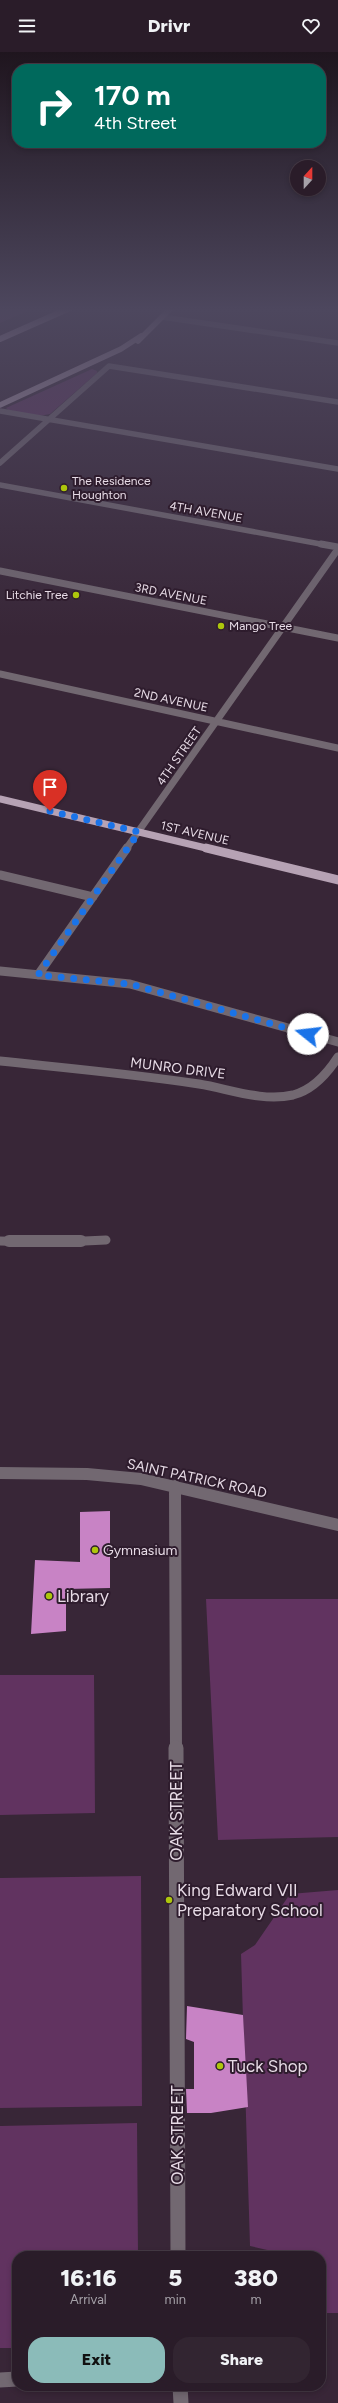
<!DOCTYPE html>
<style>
:root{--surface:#2a1c29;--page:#322531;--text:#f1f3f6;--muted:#a5a1a8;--line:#463a46;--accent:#8bbbb9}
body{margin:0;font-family:Figtree,sans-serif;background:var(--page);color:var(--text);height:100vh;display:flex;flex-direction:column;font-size:15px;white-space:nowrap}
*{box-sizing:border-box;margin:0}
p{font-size:13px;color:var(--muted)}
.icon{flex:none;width:22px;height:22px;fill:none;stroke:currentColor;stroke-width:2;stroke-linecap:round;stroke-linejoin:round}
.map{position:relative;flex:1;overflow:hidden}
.sheet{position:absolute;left:12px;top:2199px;width:314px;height:140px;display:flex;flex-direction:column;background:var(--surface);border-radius:16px;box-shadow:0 2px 6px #0003,0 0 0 1px var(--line)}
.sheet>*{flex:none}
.guide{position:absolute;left:12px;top:12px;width:314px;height:84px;border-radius:16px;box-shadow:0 2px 6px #0003,0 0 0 1px var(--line);background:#00695c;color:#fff;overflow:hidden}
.needle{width:26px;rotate:21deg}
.fabs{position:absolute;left:290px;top:108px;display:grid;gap:8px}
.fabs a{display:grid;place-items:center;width:36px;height:36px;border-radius:50%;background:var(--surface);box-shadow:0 2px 6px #0003,0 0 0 1px var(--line);font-size:20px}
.pin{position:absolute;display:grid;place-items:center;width:34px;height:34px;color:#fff;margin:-41px -17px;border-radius:50% 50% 50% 0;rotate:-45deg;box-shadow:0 0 4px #0007}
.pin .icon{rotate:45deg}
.me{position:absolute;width:44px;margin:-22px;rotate:286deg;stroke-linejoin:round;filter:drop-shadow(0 0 3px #0008)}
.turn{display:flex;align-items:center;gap:14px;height:84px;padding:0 16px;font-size:18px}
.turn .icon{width:52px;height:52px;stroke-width:2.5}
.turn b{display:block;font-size:28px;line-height:34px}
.eta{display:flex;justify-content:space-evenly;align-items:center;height:68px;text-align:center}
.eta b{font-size:24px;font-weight:800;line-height:28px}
.primary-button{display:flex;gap:8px;margin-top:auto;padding:8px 16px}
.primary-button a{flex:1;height:46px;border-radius:16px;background:var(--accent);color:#111;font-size:16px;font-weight:800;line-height:46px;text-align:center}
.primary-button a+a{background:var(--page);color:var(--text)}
header{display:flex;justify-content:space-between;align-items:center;height:52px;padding:0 16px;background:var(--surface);font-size:18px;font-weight:800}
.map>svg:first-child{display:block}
.green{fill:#613360}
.building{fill:#c883c5}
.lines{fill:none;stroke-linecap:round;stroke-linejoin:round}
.minor-far4{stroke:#726871;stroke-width:5.5}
.minor-far3{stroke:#726871;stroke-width:7}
.minor-far2{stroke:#726871;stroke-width:9}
.minor-far1{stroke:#726871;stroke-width:12}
.minor{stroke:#726871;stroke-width:15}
.major-far2{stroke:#b6a2b4;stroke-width:5.5}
.major-far1{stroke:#b6a2b4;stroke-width:7}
.major{stroke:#b6a2b4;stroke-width:9}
.highway{stroke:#d1b9cf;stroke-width:6}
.route{stroke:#1a73e8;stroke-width:7;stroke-dasharray:0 12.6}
.poi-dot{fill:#adc60c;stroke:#2e1c2d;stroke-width:1.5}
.labels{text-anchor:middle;stroke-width:4;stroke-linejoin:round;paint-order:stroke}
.far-poi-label{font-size:12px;fill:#e7dbe6;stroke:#2e1c2d;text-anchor:start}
.far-street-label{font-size:12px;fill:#e7dbe6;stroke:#2e1c2d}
.street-label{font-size:14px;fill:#e7dbe6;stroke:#2e1c2d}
.poi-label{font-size:14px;fill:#e7dbe6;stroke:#2e1c2d;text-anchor:start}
.near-poi-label{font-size:17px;fill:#e7dbe6;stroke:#2e1c2d;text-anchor:start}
.near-street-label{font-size:17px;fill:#e7dbe6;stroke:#2e1c2d}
</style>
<header><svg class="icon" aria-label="menu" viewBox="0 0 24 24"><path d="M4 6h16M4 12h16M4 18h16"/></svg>Drivr<svg class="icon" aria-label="heart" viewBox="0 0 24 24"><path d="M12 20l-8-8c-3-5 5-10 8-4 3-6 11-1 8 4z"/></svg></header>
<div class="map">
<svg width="338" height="2351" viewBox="0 0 338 2351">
<rect width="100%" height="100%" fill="#382637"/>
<!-- green -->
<path class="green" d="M 0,256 L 34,256 L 0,271 Z
M 92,317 L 97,319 L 97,321 L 50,362 L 39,364 L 8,358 L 6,356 Z
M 206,1547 L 338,1547 L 338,1785 L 218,1788 Z
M 0,1623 L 94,1623 L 95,1761 L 0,1763 Z
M 141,1824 L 142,2054 L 0,2056 L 0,1826 Z
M 338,1838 L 338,2261 L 321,2261 L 321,2204 L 294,2204 L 250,2194 L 241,1902 L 255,1893 L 290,1842 Z
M 137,2071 L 138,2204 L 17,2204 L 17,2296 L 0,2296 L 0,2074 Z"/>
<!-- building -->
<path class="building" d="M 110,1459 L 110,1536 L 66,1537 L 66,1579 L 31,1582 L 35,1508 L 80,1510 L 80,1460 Z
M 187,1954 L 243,1963 L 248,2055 L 211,2061 L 187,2061 L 186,2037 L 194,2037 L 194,1990 L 186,1987 Z"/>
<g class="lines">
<!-- minor-far4 -->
<path class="minor-far4" d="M 162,265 L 338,291
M 0,359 L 338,417
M 0,411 L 109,314 L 338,350
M 0,433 L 326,493"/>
<!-- minor-far3 -->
<path class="minor-far3" d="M 321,492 L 338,495
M 0,519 L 338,586
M 0,622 L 338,696
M 126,797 L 338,497"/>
<!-- minor-far2 -->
<path class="minor-far2" d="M 0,823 L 93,845
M 0,919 L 130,932 L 338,990
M 38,923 L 127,796
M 0,1009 C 66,1016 133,1022 199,1032 C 230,1037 262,1050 293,1043 C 313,1038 327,1022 338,1005
M 0,1189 L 35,1190
M 63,1190 L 106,1188"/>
<!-- minor-far1 -->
<path class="minor-far1" d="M 9,1189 L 81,1189
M 0,1421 L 87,1422 L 141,1427 L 338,1473
M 175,1434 L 176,1697"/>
<!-- minor -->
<path class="minor" d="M 176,1696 L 178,2204
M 0,2328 L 17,2327
M 180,2334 L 181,2351"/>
<!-- major-far2 -->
<path class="major-far2" d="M 138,289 L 171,256
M 0,353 L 121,297 L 141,284"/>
<!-- major-far1 -->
<path class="major-far1" d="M 0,747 L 210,797"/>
<!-- major -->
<path class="major" d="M 206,796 L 338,828"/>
<!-- highway -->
<path class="highway" d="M 0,287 L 70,256"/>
</g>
<!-- sky -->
<linearGradient id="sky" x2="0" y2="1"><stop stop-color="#1f151e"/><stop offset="0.44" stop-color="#4d475e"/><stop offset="1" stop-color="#4d475e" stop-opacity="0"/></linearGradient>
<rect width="338" height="585" fill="url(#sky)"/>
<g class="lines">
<!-- route -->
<path class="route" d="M 50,759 L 139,780 L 38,923 L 130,932 L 308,982"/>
</g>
<!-- markers -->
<g class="poi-dot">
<circle cx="64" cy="436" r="4"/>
<circle cx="76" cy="543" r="4"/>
<circle cx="221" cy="574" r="4"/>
<circle cx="95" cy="1498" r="4"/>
<circle cx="49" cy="1544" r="4"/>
<circle cx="169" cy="1848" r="4"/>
<circle cx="220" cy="2014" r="4"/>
</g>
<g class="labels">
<!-- far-poi labels -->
<g class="far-poi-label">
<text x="72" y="433">The Residence<tspan x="72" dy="14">Houghton</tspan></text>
<text x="68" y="547" text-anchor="end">Litchie Tree</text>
<text x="229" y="578">Mango Tree</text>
</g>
<!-- far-street labels -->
<g class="far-street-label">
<text transform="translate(206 460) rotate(10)" y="4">4TH AVENUE</text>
<text transform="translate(171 542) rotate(11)" y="4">3RD AVENUE</text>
<text transform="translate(171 648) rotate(12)" y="4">2ND AVENUE</text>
<text transform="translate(179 704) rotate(-55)" y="4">4TH STREET</text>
<text transform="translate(195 781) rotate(13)" y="4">1ST AVENUE</text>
</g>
<!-- street labels -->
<g class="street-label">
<text transform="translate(178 1016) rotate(7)" y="5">MUNRO DRIVE</text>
<text transform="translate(197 1426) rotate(12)" y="5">SAINT PATRICK ROAD</text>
</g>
<!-- poi labels -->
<g class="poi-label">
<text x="103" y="1503">Gymnasium</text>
</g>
<!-- near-poi labels -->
<g class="near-poi-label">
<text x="57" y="1550">Library</text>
<text x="177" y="1844">King Edward VII<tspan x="177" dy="20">Preparatory School</tspan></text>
<text x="228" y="2020">Tuck Shop</text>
</g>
<!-- near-street labels -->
<g class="near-street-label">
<text transform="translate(176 1759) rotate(-90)" y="6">OAK STREET</text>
<text transform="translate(177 2083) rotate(-90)" y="6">OAK STREET</text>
</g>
</g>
</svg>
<div class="fabs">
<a><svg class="needle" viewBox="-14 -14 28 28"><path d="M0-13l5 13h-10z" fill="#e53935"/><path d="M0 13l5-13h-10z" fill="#a5a1a8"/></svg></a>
</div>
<div class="pin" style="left:50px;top:759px;background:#d93025"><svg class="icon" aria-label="arrive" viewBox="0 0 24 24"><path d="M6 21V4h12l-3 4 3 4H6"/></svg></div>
<svg class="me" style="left:308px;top:982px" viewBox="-20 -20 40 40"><circle r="19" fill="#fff"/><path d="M0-13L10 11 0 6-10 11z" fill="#1a73e8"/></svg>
<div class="guide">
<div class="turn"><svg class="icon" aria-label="right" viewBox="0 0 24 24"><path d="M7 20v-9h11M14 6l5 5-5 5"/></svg><div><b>170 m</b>4th Street</div></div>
</div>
<section class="sheet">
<div class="eta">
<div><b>16:16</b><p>Arrival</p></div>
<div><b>5</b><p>min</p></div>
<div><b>380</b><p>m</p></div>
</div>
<div class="primary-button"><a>Exit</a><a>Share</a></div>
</section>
</div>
